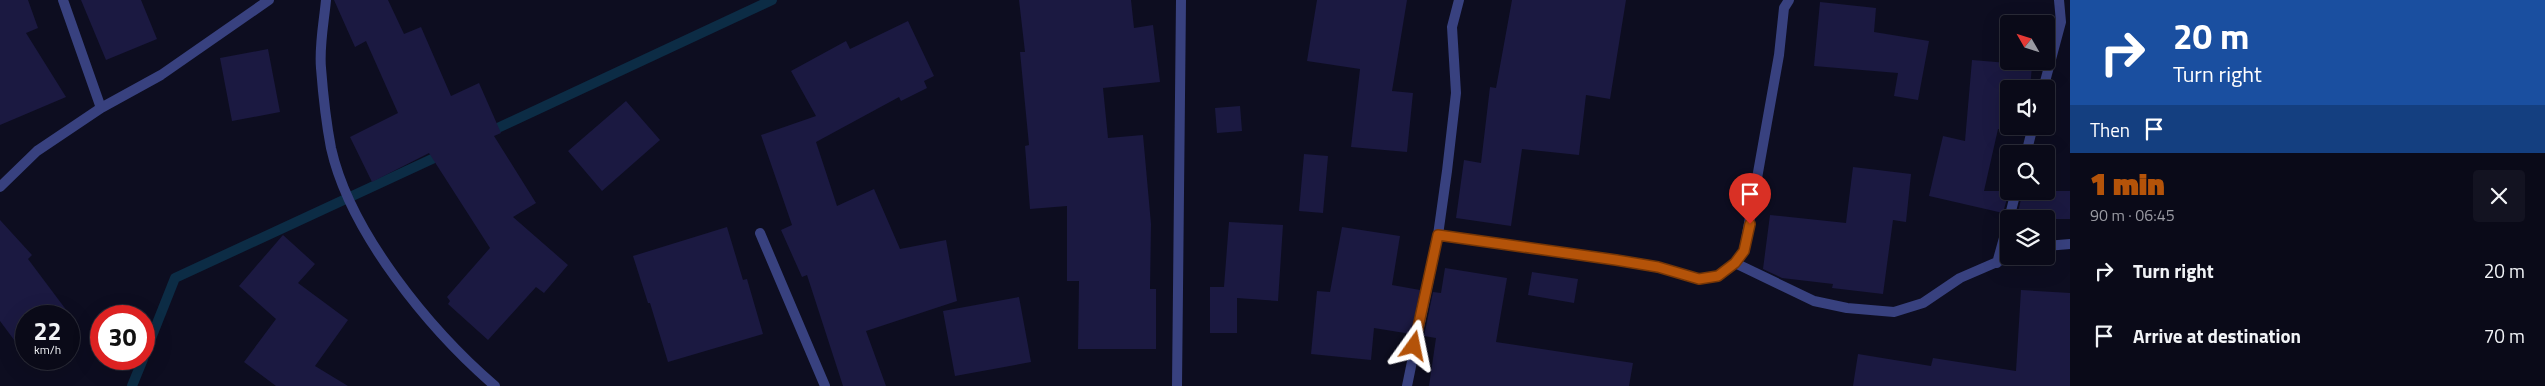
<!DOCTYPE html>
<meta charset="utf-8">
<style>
:root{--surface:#0a0a18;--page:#131321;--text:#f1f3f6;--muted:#999aa2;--line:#2a2b37;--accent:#b45309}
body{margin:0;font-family:"Titillium Web",sans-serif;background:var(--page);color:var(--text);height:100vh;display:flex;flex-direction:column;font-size:19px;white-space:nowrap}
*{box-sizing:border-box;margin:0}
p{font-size:16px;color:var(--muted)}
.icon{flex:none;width:28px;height:28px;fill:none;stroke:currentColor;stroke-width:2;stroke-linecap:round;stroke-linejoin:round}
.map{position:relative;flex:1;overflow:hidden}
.side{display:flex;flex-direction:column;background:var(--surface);width:475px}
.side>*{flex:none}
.guide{background:#1a4fa0;color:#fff;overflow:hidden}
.needle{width:32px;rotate:309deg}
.controls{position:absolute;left:2000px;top:15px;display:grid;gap:10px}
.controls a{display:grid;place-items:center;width:55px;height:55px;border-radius:5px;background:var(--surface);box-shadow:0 5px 20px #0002,0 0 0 1px var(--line);font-size:25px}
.speed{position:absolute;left:15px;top:305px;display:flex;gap:10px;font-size:25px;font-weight:700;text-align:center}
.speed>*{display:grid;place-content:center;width:65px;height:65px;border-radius:50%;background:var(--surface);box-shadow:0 5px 20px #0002,0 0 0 1px var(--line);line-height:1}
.speed small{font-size:12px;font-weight:400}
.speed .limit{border:8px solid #d22;background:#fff;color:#111}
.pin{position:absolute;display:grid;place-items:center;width:42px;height:42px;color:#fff;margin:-51px -21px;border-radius:50% 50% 50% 0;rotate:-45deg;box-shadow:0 0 5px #0007}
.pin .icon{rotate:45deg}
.me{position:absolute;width:55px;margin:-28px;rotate:12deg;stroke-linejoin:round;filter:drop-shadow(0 0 4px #0008)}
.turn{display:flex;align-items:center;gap:18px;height:105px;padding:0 20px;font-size:22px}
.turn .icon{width:65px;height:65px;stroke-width:2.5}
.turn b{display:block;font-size:35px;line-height:42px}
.then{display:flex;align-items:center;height:48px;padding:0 20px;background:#0003;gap:10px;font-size:19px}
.round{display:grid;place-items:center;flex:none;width:52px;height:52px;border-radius:5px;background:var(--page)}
.head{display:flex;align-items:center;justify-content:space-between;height:85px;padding:0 20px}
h1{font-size:30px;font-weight:800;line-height:38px;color:var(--accent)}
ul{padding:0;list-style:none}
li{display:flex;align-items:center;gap:15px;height:65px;padding:0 20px}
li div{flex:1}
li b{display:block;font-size:19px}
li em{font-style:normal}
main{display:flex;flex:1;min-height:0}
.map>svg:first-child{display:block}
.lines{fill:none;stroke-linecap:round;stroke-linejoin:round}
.stream{stroke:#0c2c45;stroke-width:10}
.building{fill:#1b1941}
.minor{stroke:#38417f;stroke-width:10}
.route-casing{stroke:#753606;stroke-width:12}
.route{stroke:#b45309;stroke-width:9}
</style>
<main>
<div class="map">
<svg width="2070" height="386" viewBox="0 0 2070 386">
<rect width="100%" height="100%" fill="#0d0d20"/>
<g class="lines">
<!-- stream -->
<path class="stream" d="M 487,133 L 772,0
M 144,356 L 175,278 L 445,153
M 132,386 L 143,359"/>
</g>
<!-- building -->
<path class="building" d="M 0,0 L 28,0 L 38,28 L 26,33 L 66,97 L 0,125 Z
M 81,0 L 141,0 L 157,39 L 106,60 Z
M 334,0 L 388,0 L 404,34 L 421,27 L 451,96 L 479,83 L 501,133 L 494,136 L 536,203 L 513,217 L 568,265 L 544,293 L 536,287 L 488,340 L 448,304 L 450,301 L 447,297 L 490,248 L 429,153 L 372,182 L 350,137 L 398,113 L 366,41 L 355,47 Z
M 1019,0 L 1131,0 L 1134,28 L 1153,25 L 1160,82 L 1103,88 L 1108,138 L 1143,135 L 1151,224 L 1150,289 L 1156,289 L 1156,349 L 1078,349 L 1079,281 L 1067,281 L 1067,206 L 1030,209 L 1025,146 L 1029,145 L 1020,52 L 1025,52 Z
M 1317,0 L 1407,0 L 1392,91 L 1413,93 L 1407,152 L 1351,147 L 1360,69 L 1307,61 Z
M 1512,0 L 1626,0 L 1610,99 L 1586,95 L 1579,155 L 1522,149 L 1511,226 L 1456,218 L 1464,160 L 1481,163 L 1490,87 L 1496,88 Z
M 1820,2 L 1876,8 L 1874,32 L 1929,41 L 1918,100 L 1894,96 L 1898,73 L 1814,66 Z
M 908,21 L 934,76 L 924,81 L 927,88 L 901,101 L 899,97 L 816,142 L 837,206 L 874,189 L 900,249 L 946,240 L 957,301 L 866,331 L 886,386 L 843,386 L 807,275 L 802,277 L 781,230 L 792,225 L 761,135 L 816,116 L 791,71 L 846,41 L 850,49 Z
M 268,49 L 280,112 L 232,121 L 220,58 Z
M 1972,60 L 2032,65 L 2030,89 L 2009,89 L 2009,126 L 2026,126 L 2025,131 L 1998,129 L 1984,191 L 2009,191 L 2003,213 L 1929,196 L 1943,136 L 1965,141 Z
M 626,101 L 660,140 L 602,191 L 568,151 Z
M 1240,106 L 1242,131 L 1217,133 L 1215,108 Z
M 1304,154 L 1328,156 L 1323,213 L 1299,211 Z
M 1853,167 L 1911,174 L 1906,222 L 1893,220 L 1883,294 L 1832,288 L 1833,284 L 1782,278 L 1763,269 L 1770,215 L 1846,223 Z
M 2023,191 L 2070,191 L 2070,219 L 2028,219 L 2017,216 Z
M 0,220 L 32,255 L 28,259 L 79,327 L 69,335 L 69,316 L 26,316 L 26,356 L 0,321 Z
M 1229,222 L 1283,225 L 1278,301 L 1237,298 L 1237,333 L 1210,333 L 1210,287 L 1224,287 Z
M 727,227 L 743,280 L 747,279 L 763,334 L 668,362 L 650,303 L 648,303 L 633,256 Z
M 1342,227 L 1400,236 L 1392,285 L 1420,290 L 1411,334 L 1374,328 L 1371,360 L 1311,354 L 1317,291 L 1330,292 Z
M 283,235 L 315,264 L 298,283 L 348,320 L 315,366 L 348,386 L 276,386 L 244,362 L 276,319 L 239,286 Z
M 1445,268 L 1507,278 L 1496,342 L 1633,363 L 1629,386 L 1429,386 L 1436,338 L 1424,336 L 1433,292 L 1441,293 Z
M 1532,272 L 1578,279 L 1574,303 L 1528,295 Z
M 2021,290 L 2070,293 L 2070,386 L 1853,386 L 1858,354 L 1931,366 L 1933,358 L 2016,371 Z
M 1019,297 L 1031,362 L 955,376 L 943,311 Z"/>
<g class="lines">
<!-- minor -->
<path class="minor" d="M 63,0 L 101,108
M 326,0 C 324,22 319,46 321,68 C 323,94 326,122 331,148 C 350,233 430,330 495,386
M 2043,89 L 2061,22 L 2059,0
M 2026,154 L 2033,126
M 0,187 L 37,151 L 101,108 L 161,75 L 269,0
M 2009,219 L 2016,191
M 760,233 L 825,386
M 1438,235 L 1616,260 L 1658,267 L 1699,279 L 1718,276 L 1735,263 L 1744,251 L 1779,55 L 1784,8 L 1789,0
M 2046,246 L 2070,244
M 1735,263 L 1814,301 L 1847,308 L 1894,312 L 1923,303 L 1960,278 L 2011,256
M 1997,263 L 2009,220
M 1177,386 L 1181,0
M 1407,386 L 1438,235 L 1447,171 L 1456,93 L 1452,27 L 1459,0"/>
</g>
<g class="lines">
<!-- route casing -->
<g class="route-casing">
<path id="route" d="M 1414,346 L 1438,235 L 1616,260 L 1658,267 L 1699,279 L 1718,276 L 1735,263 L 1744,251 L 1750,224"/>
</g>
<!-- route -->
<use href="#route" class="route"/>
</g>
</svg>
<div class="controls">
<a><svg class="needle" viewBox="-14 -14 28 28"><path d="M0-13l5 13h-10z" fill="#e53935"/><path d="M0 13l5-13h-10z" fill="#999aa2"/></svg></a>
<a><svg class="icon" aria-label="sound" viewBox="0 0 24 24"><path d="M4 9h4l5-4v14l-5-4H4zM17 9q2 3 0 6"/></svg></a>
<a><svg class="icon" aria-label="search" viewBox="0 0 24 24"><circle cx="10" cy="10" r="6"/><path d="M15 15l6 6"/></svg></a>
<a><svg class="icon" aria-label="layers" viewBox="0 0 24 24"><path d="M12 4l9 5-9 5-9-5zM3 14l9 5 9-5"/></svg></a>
</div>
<div class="speed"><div>22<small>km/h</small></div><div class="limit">30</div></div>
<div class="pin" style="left:1750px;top:224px;background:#d93025"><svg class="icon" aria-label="arrive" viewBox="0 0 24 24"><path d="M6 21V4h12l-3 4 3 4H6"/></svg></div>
<svg class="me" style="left:1414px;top:346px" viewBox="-20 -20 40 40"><path d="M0-17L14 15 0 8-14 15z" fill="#b45309" stroke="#fff" stroke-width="4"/></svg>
</div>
<section class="side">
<div class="guide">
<div class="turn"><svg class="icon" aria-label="right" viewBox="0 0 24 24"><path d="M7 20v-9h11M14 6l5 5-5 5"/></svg><div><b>20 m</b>Turn right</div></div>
<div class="then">Then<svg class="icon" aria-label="arrive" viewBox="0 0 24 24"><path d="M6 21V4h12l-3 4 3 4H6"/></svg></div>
</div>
<div class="head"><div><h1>1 min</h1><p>90 m · 06:45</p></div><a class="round"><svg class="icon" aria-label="close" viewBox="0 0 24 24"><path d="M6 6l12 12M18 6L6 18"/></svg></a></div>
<ul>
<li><svg class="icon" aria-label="right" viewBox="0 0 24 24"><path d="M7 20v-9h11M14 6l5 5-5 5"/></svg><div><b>Turn right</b></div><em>20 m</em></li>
<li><svg class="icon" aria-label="arrive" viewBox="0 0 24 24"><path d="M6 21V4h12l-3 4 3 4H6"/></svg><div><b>Arrive at destination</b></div><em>70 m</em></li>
</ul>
</section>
</main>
